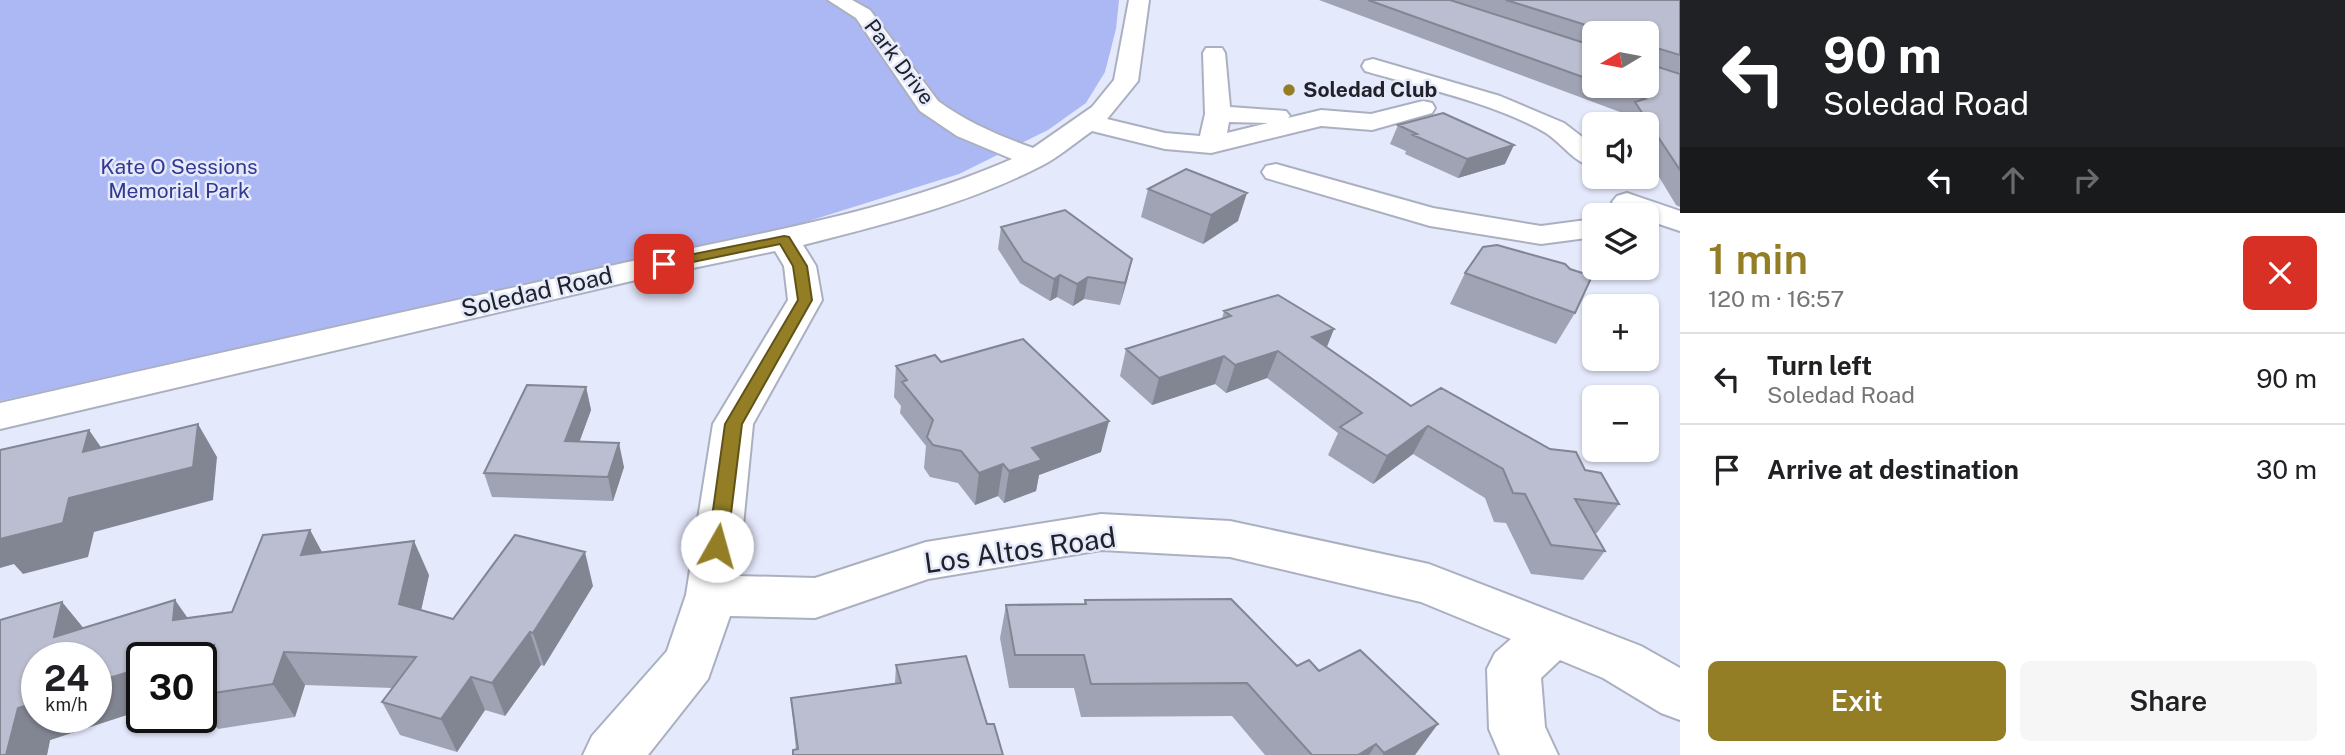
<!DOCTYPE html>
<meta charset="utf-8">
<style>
:root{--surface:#fff;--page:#f6f6f6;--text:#202124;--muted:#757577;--line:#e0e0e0;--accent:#937e26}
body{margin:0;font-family:"Public Sans",sans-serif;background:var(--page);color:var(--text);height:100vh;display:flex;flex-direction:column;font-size:26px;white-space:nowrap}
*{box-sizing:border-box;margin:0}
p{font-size:23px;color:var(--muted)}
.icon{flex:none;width:38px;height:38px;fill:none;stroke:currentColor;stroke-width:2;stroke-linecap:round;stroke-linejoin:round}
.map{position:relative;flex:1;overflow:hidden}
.details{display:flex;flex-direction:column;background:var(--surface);width:665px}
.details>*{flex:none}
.banner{background:#202124;color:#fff;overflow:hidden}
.needle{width:46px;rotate:260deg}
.buttons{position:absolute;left:1582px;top:21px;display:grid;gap:14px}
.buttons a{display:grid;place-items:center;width:77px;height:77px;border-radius:10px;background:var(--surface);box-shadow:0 2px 5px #0004;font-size:35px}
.speed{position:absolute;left:21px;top:642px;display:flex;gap:14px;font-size:35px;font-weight:700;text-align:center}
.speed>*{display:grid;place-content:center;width:91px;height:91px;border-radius:50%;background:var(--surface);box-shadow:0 2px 5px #0004;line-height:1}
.speed small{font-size:18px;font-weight:400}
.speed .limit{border:4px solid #111;border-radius:10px;background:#fff;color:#111}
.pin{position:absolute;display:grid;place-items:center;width:60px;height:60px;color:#fff;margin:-30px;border-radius:14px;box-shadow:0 4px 10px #0006}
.me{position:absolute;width:77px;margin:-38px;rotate:7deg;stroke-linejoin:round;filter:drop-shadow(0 0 5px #0008)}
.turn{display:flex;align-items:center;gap:24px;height:147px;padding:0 28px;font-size:32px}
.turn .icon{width:91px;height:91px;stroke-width:2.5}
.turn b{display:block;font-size:49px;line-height:60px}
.lanes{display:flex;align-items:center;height:66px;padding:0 28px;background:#0003;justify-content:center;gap:35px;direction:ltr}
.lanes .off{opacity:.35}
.round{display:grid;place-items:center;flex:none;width:74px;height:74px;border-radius:10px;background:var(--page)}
.headline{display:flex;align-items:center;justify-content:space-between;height:119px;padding:0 28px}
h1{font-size:42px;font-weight:600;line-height:52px;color:var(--accent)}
.cta{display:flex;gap:14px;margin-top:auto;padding:14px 28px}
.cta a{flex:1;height:80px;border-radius:10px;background:var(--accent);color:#fff;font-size:28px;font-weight:600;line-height:80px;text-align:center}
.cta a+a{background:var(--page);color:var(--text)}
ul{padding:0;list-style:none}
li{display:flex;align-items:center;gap:21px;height:91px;padding:0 28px;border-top:2px solid var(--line)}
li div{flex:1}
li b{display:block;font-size:26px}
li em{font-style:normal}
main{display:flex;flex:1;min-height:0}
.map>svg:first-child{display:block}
.green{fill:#acb8f4}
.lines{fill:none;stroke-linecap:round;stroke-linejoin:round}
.minor-casing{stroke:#abb0c1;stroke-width:4}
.minor{fill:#fff;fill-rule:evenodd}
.wall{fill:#a0a3b3;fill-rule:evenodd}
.shaded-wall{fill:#828592}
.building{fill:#babed0;stroke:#828592;stroke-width:2}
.route{fill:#937e26;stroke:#605219;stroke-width:2}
.poi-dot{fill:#937e26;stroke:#e5e9fc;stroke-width:2.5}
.labels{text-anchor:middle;stroke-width:5;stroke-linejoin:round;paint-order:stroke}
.far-street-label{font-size:21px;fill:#202228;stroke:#e5e9fc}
.far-poi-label{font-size:21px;font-weight:bold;fill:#202228;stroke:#e5e9fc;text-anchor:start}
.far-park-label{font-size:21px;fill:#343990;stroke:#e5e9fc}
.street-label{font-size:24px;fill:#202228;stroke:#e5e9fc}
.near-street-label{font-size:28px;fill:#202228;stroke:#e5e9fc}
</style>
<main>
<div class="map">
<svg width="1680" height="755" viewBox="0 0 1680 755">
<rect width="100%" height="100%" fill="#e5e9fc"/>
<!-- green -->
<path class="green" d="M 0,0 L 1119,0 L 1116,29 L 1105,72 L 1086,103 L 1048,130 L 959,174 L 796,225 L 0,401 Z"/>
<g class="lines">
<!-- minor casing -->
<g class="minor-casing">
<path id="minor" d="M 828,0 L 852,0 L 870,10 L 938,101 C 967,122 999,136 1033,148 L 1092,107 L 1114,80 L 1129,0 L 1149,0 L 1138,81 L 1107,119 L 1165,133 L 1200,136 L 1205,114 L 1203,53 L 1206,48 L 1222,48 L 1225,53 L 1230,107 L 1286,111 L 1290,116 L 1288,118 L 1321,110 L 1371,114 L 1423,101 L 1432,103 L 1435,108 L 1432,113 L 1372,130 L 1321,126 L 1211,153 L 1165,149 L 1092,131 C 1076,142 1060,156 1043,165 C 968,204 885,224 803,245 L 816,266 L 822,300 L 753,424 L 738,576 L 815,578 L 926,542 L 1101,514 L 1230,521 L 1429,564 L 1641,646 L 1680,668 L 1680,720 L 1661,713 L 1603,678 L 1560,660 L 1541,678 L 1545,727 L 1558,755 L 1500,755 L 1489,729 L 1487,669 L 1495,653 L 1511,639 L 1421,602 L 1230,557 L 1101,550 L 928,579 L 815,618 L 730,616 L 708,679 L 648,755 L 583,755 L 592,736 L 667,651 L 686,595 L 713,424 L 788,300 L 784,266 L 775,251 L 640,279 L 0,429 L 0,403 C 206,356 413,310 619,264 C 752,234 886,214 1012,159 L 957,136 L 920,111 L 856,18 ZM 1229,122 L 1268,123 L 1227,133 Z
M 1373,59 L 1500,96 L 1564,123 L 1594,146 L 1594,167 C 1574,163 1563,144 1546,133 C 1497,104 1420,87 1365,71 L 1362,66 L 1365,61 Z
M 1276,164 L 1433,208 L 1541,226 L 1594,219 L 1594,237 L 1541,244 L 1430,226 L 1266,178 L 1262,172 L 1266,166 Z
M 1627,193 L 1680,211 L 1680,231 L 1647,220 L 1647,215 C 1634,215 1620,213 1612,202 L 1617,196 Z"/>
</g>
<!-- minor -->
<use href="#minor" class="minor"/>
</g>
<!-- wall -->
<path class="wall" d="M 1319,0 L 1680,0 L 1680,207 L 1676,205 L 1647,157 L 1647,124 L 1627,124 L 1625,121 L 1628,115 ZM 1594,33 L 1647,33 L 1647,86 L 1594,86 Z
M 1398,125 L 1505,164 L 1458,178 L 1405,154 L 1406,151 L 1390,144 Z
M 1148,189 L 1238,221 L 1203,244 L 1141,217 Z
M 1001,227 L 1132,259 L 1120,305 L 1084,299 L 1073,306 L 1057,297 L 1050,301 L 1020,283 L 998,249 Z
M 1465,273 L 1575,313 L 1556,344 L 1450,304 Z
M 1224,311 L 1327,347 L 1411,406 L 1585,470 L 1619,504 L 1597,533 L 1594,533 L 1605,551 L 1583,580 L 1531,574 L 1506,523 L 1494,522 L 1485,498 L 1413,454 L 1373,484 L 1328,455 L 1338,433 L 1267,378 L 1226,393 L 1215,384 L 1152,405 L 1120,376 L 1126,349 L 1222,319 Z
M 941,362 L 1101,452 L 1039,475 L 1036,491 L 1004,503 L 998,496 L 975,505 L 958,483 L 930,477 L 924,468 L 926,446 L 900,413 L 901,406 L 894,397 L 896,366 Z
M 586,387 L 591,410 L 579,442 L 624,467 L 613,501 L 492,497 L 484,473 Z
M 310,530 L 322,553 L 429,575 L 421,610 L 453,619 L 593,586 L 544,666 L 541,665 L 505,716 L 485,710 L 457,752 L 400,735 L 382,702 L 392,688 L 305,685 L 295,717 L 218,729 L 201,706 L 201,658 L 142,658 L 142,710 L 50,740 L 47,755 L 0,755 L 62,602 L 83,628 L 187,618 L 232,612 Z
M 1085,600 L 1297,666 L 1319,671 L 1415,755 L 1265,755 L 1232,716 L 1081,717 L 1074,688 L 1009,688 L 1000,638 L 1006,605 L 1084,604 Z
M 896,665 L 987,724 L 796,750 L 791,698 L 895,683 Z"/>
<!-- shaded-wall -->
<path class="shaded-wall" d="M 1514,145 L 1505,164 L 1458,178 L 1467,159 Z
M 1247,193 L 1238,221 L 1203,244 L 1211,215 Z
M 1132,259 L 1127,281 L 1120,305 L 1125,283 Z
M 1060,275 L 1057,297 L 1050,301 L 1054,279 Z
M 1088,277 L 1084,299 L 1073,306 L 1077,284 Z
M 1334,329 L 1323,357 L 1312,337 Z
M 1278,351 L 1267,378 L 1226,393 L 1235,365 Z
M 1224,356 L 1215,384 L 1152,405 L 1159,378 Z
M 586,387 L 591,410 L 571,465 L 565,441 Z
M 1109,421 L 1101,452 L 1039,475 L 1036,491 L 1004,503 L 1009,471 L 1032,448 Z
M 198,424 L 217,457 L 213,500 L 94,532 L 88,557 L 23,574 L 14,564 L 0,568 L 0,528 L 69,498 Z
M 1428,426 L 1413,454 L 1373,484 L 1387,456 Z
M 89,430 L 112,463 L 83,452 Z
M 619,443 L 624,467 L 613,501 L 608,477 Z
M 1003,464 L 998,496 L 975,505 L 979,473 Z
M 310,530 L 328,563 L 301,555 Z
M 414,541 L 429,575 L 415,637 L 399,604 Z
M 585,552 L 593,586 L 544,666 L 533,633 Z
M 175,600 L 199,634 L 214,645 L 201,690 L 201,658 L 173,658 L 173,620 Z
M 62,602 L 90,636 L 54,637 Z
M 530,632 L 541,665 L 505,716 L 492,683 Z
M 284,652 L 305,685 L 295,717 L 273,684 Z
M 142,668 L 142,710 L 50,740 L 47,755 L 6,755 L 18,708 L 37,702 L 37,718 L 96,718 L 96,682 Z
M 471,677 L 485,710 L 457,752 L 441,719 Z
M 1438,724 L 1415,755 L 1383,755 L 1384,753 Z
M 1376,744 L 1369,755 L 1358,755 Z"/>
<!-- building -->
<path class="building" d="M 1368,0 L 1450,0 L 1594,46 L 1594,81 Z
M 1506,0 L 1680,0 L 1680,55 L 1657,48 L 1654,50 L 1655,66 L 1680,74 L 1680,170 L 1635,102 L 1645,99 L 1609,86 L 1647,86 L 1647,33 L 1605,33 L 1605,31 Z
M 1443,113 L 1514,145 L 1467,159 L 1413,135 L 1417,134 L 1398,125 Z
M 1186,169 L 1247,193 L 1211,215 L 1148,189 Z
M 1065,210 L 1132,259 L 1125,283 L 1088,277 L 1077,284 L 1060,275 L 1054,279 L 1023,261 L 1001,227 Z
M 1497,245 L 1565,264 L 1570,269 L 1592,276 L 1575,313 L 1465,273 L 1483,247 Z
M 1278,295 L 1334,329 L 1312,337 L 1411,406 L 1441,388 L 1550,449 L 1576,452 L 1585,470 L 1601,473 L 1619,504 L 1575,499 L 1605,551 L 1551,545 L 1525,494 L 1513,493 L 1503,469 L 1428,426 L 1387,456 L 1340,427 L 1362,413 L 1278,351 L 1235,365 L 1224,356 L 1159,378 L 1126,349 L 1231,316 L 1224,311 Z
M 1023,339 L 1109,421 L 1032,448 L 1042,460 L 1009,471 L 1003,464 L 979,473 L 961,451 L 933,445 L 927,437 L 933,420 L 902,382 L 907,380 L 896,366 L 935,355 L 941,362 Z
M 527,385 L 586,387 L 565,441 L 619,443 L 608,477 L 484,473 Z
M 198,424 L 193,467 L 69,498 L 63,523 L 0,539 L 0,450 L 89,430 L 83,452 Z
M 310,530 L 301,555 L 414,541 L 399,604 L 453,619 L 515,535 L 585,552 L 533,633 L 530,632 L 492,683 L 471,677 L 441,719 L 382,702 L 416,657 L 284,652 L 273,684 L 201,695 L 201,676 L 214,645 L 173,658 L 142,658 L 142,668 L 96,682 L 96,658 L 37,658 L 37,702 L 18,708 L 6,755 L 0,755 L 0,620 L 62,602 L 54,637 L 175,600 L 173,620 L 232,612 L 263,535 Z
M 1231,599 L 1297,666 L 1309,660 L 1319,671 L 1360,650 L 1438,724 L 1384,753 L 1376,744 L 1358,755 L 1312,755 L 1247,683 L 1091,684 L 1084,655 L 1015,655 L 1006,605 L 1086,604 L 1085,600 Z
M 966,656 L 987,724 L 994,724 L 1003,755 L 793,755 L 793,750 L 798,749 L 791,698 L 901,683 L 896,665 Z"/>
<!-- route -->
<path class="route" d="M 784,236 L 789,237 L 807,266 L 812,300 L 742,424 L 727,546 L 724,551 L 717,553 L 710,551 L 708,546 L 725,424 L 798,300 L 793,266 L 780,244 L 664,268 L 657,264 L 664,260 Z"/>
<!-- markers -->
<circle class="poi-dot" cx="1289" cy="90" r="7"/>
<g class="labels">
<!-- far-street labels -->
<g class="far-street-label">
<text transform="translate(899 62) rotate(53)" y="7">Park Drive</text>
</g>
<!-- far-poi labels -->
<g class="far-poi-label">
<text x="1303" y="97">Soledad Club</text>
</g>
<!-- far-park labels -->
<g class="far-park-label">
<text x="179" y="174">Kate O Sessions<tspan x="179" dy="24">Memorial Park</tspan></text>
</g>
<!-- street labels -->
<g class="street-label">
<text transform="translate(537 292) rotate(-13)" y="8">Soledad Road</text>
</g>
<!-- near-street labels -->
<g class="near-street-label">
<text transform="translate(1020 550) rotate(-8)" y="10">Los Altos Road</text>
</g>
</g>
</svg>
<div class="buttons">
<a><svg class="needle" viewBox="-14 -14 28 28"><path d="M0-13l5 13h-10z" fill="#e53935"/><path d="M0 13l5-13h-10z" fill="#757577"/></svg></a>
<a><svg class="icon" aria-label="sound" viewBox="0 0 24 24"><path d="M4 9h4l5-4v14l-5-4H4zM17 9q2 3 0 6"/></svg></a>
<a><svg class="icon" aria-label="layers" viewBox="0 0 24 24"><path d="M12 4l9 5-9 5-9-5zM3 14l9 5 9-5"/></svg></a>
<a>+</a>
<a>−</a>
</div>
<div class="speed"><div>24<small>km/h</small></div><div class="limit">30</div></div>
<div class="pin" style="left:664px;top:264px;background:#d93025"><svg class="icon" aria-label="arrive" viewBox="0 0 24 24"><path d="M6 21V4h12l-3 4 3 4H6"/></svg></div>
<svg class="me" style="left:717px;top:546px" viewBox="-20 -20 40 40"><circle r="19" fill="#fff"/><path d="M0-13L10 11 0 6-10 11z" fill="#937e26"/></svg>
</div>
<section class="details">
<div class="banner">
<div class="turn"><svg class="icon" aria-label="left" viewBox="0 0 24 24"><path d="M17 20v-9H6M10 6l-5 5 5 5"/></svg><div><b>90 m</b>Soledad Road</div></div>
<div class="lanes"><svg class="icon" aria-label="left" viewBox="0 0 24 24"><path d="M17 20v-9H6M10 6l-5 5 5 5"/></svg><svg class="icon off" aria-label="ahead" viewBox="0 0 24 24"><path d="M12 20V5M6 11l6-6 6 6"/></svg><svg class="icon off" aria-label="right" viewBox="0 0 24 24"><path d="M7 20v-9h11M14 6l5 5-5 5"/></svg></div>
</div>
<div class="headline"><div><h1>1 min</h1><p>120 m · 16:57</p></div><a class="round" style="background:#d93025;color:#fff"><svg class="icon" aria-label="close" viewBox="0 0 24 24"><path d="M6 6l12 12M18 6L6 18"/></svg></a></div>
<ul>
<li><svg class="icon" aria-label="left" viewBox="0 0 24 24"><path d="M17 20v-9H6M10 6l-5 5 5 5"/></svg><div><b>Turn left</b><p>Soledad Road</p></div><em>90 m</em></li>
<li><svg class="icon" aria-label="arrive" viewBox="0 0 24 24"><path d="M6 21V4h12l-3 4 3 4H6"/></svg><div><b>Arrive at destination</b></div><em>30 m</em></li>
</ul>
<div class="cta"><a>Exit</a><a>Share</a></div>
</section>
</main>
